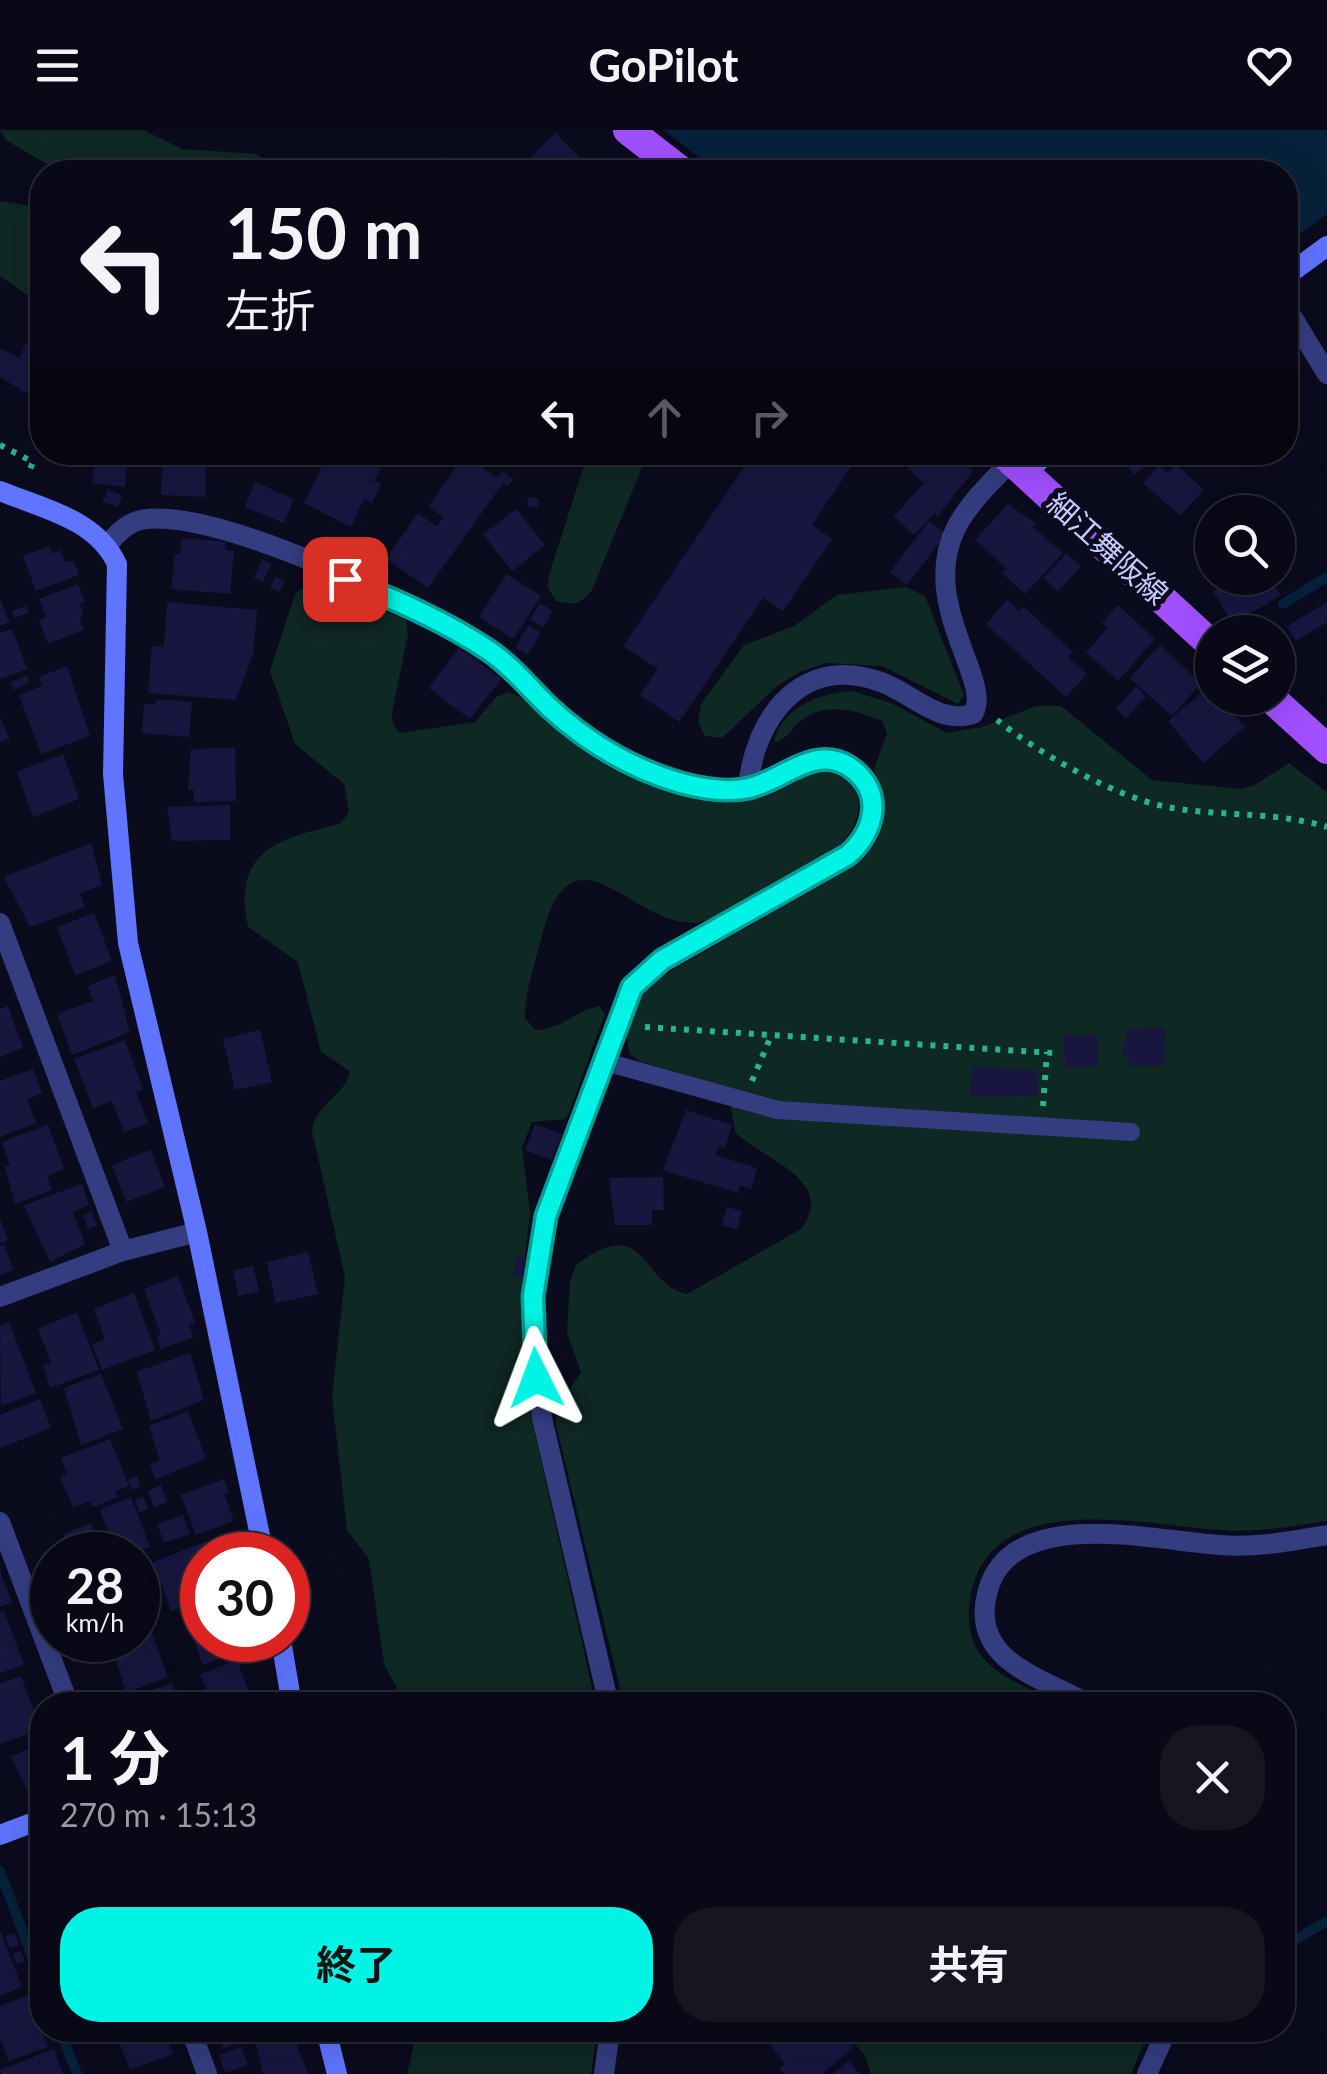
<!DOCTYPE html>
<html lang="ja">
<meta charset="utf-8">
<style>
:root{--surface:#080816;--page:#161623;--text:#f1f3f6;--muted:#989aa1;--line:#292935;--accent:#00f3e4}
body{margin:0;font-family:Lato,"Noto Sans JP",sans-serif;background:var(--page);color:var(--text);height:100vh;display:flex;flex-direction:column;font-size:38px;white-space:nowrap}
*{box-sizing:border-box;margin:0}
p{font-size:32px;color:var(--muted)}
.icon{flex:none;width:55px;height:55px;fill:none;stroke:currentColor;stroke-width:2;stroke-linecap:round;stroke-linejoin:round}
.map{position:relative;flex:1;overflow:hidden}
.details{position:absolute;left:30px;top:1562px;width:1265px;height:350px;display:flex;flex-direction:column;background:var(--surface);border-radius:40px;box-shadow:0 10px 40px #0002,0 0 0 2px var(--line)}
.details>*{flex:none}
.banner{position:absolute;left:30px;top:30px;width:1268px;height:305px;border-radius:40px;box-shadow:0 10px 40px #0002,0 0 0 2px var(--line);background:#080816;color:var(--text);overflow:hidden}
.controls{position:absolute;left:1195px;top:365px;display:grid;gap:20px}
.controls a{display:grid;place-items:center;width:100px;height:100px;border-radius:50%;background:var(--surface);box-shadow:0 10px 40px #0002,0 0 0 2px var(--line);font-size:50px}
.speed{position:absolute;left:30px;top:1402px;display:flex;gap:20px;font-size:50px;font-weight:700;text-align:center}
.speed>*{display:grid;place-content:center;width:130px;height:130px;border-radius:50%;background:var(--surface);box-shadow:0 10px 40px #0002,0 0 0 2px var(--line);line-height:1}
.speed small{font-size:25px;font-weight:400}
.speed .limit{border:15px solid #d22;background:#fff;color:#111}
.pin{position:absolute;display:grid;place-items:center;width:85px;height:85px;color:#fff;margin:-42px;border-radius:20px;box-shadow:0 5px 15px #0006}
.me{position:absolute;width:110px;margin:-55px;rotate:357deg;stroke-linejoin:round;filter:drop-shadow(0 0 8px #0008)}
.turn{display:flex;align-items:center;gap:35px;height:210px;padding:0 30px;font-size:45px}
.turn .icon{width:130px;height:130px;stroke-width:2.5}
.turn b{display:block;font-size:70px;line-height:85px}
.lanes{display:flex;align-items:center;height:95px;padding:0 30px;background:#0003;justify-content:center;gap:50px;direction:ltr}
.lanes .off{opacity:.35}
.round{display:grid;place-items:center;flex:none;width:105px;height:105px;border-radius:40px;background:var(--page)}
.summary{display:flex;align-items:center;justify-content:space-between;height:170px;padding:0 30px}
h1{font-size:60px;font-weight:700;line-height:75px}
.cta{display:flex;gap:20px;margin-top:auto;padding:20px 30px}
.cta a{flex:1;height:115px;border-radius:40px;background:var(--accent);color:#111;font-size:40px;font-weight:700;line-height:115px;text-align:center}
.cta a+a{background:var(--page);color:var(--text)}
header{display:flex;justify-content:space-between;align-items:center;height:130px;padding:0 30px;background:var(--surface);font-size:45px;font-weight:700}
.map>svg:first-child{display:block}
.green{fill:#0e2823}
.water{fill:#06223b}
.lines{fill:none;stroke-linecap:round;stroke-linejoin:round}
.stream{stroke:#06223b;stroke-width:10}
.building{fill:#18163f}
.path{stroke:#27b394;stroke-width:6;stroke-dasharray:5 8;stroke-linecap:butt}
.lane{stroke:#333d7f;stroke-width:18}
.street{stroke:#333d7f;stroke-width:20}
.secondary{stroke:#5f74ff;stroke-width:20}
.primary{stroke:#a14fff;stroke-width:30}
.route-casing{stroke:#009e94;stroke-width:25}
.route{stroke:#00f3e4;stroke-width:18}
.labels{text-anchor:middle;stroke-width:10;stroke-linejoin:round;paint-order:stroke}
.street-label{font-size:30px;fill:#c8caff;stroke:#0b0b1e}
</style>
<header><svg class="icon" aria-label="menu" viewBox="0 0 24 24"><path d="M4 6h16M4 12h16M4 18h16"/></svg>GoPilot<svg class="icon" aria-label="heart" viewBox="0 0 24 24"><path d="M12 20l-8-8c-3-5 5-10 8-4 3-6 11-1 8 4z"/></svg></header>
<div class="map">
<svg width="1327" height="1944" viewBox="0 0 1327 1944">
<rect width="100%" height="100%" fill="#0b0b1e"/>
<!-- green -->
<path class="green" d="M 0,0 L 143,0 L 182,19 L 256,24 L 284,42 L 60,42 L 6,10 Z
M 0,71 L 42,78 L 42,176 L 0,146 Z
M 588,323 L 648,323 L 592,460 C 581,474 573,476 556,471 L 548,458 L 549,445 Z
M 312,451 L 406,490 L 408,504 L 392,583 L 393,594 L 400,603 L 475,592 L 496,567 L 508,562 C 531,569 549,594 568,609 C 589,627 615,642 641,652 C 687,671 736,683 782,660 C 796,653 808,641 824,642 C 868,644 866,692 840,715 C 810,732 728,787 699,792 C 636,803 573,683 542,806 C 535,833 525,860 525,888 L 535,900 C 561,900 575,881 599,876 L 605,883 L 569,983 L 565,989 L 532,992 L 522,1018 L 530,1082 L 521,1166 L 523,1250 L 596,1575 L 406,1575 L 384,1534 L 369,1429 L 347,1400 L 332,1267 L 345,1147 L 312,1001 C 314,974 346,966 350,941 L 321,922 L 298,832 L 248,797 C 231,721 279,708 340,694 L 349,682 L 344,654 L 295,614 L 270,541 L 295,464 Z
M 906,457 L 925,466 L 964,565 L 958,574 L 882,536 L 826,533 L 800,542 L 776,557 L 722,608 L 705,606 L 698,592 L 701,574 L 744,515 L 794,496 L 837,465 Z
M 853,561 L 893,574 L 947,603 L 982,597 L 1036,576 L 1061,576 L 1152,650 L 1241,659 L 1253,656 L 1289,633 L 1327,662 L 1327,1391 C 1292,1396 1256,1403 1220,1400 C 1143,1395 986,1356 970,1470 C 960,1541 1017,1549 1061,1575 L 624,1575 L 556,1295 L 557,1279 L 581,1242 L 567,1203 L 570,1152 L 576,1135 C 647,1081 640,1154 687,1164 L 801,1099 C 838,1051 764,1030 735,1002 L 728,958 L 639,931 L 630,924 C 621,897 636,871 654,851 L 856,735 C 893,700 886,685 874,639 L 887,604 L 882,591 C 855,579 822,571 798,593 C 789,602 785,611 774,612 C 782,576 821,563 853,561 Z
M 417,1900 L 597,1900 L 591,1944 L 407,1944 Z
M 843,1900 L 1150,1900 L 1131,1944 L 871,1944 L 865,1926 Z"/>
<!-- water -->
<path class="water" d="M 664,0 L 1327,0 L 1327,84 L 1285,115 L 1285,42 L 718,42 Z"/>
<g class="lines">
<!-- stream -->
<path class="stream" d="M 1283,474 L 1327,447
M 0,1741 L 42,1854
M 1282,1818 L 1327,1791
M 60,1900 L 77,1944"/>
</g>
<!-- building -->
<path class="building" d="M 555,3 L 583,31 L 572,42 L 517,42 Z
M 442,27 L 459,42 L 428,42 Z
M 32,201 L 42,207 L 42,273 L 0,247 L 0,218 L 19,228 Z
M 163,322 L 207,322 L 205,367 L 161,365 Z
M 329,322 L 368,322 L 384,331 L 374,351 L 381,354 L 372,373 L 364,369 L 351,397 L 304,373 Z
M 766,322 L 861,322 L 812,395 L 832,409 L 783,481 L 763,468 L 679,592 L 640,565 L 658,539 L 623,516 L 751,327 L 759,333 Z
M 900,322 L 953,322 L 973,341 L 938,386 L 935,383 L 914,405 L 894,386 L 924,353 L 896,327 Z
M 1117,322 L 1182,322 L 1165,335 L 1158,327 L 1134,345 Z
M 464,325 L 497,348 L 502,341 L 514,349 L 508,356 L 503,353 L 428,458 L 386,429 L 418,383 L 437,397 L 443,387 L 428,377 Z
M 95,331 L 127,334 L 125,357 L 92,353 Z
M 1176,334 L 1204,360 L 1180,386 L 1143,353 L 1159,335 L 1168,343 Z
M 255,352 L 294,369 L 284,393 L 245,377 Z
M 107,360 L 122,365 L 118,377 L 103,372 Z
M 528,367 L 539,369 L 537,378 L 527,376 Z
M 1008,374 L 1036,394 L 1033,397 L 1063,423 L 1025,464 L 1002,443 L 1007,439 L 975,410 Z
M 516,379 L 545,415 L 512,441 L 483,404 Z
M 929,391 L 946,404 L 907,455 L 890,442 Z
M 182,408 L 226,412 L 225,420 L 234,421 L 230,464 L 171,459 L 175,424 L 180,424 Z
M 50,416 L 52,424 L 61,420 L 65,432 L 73,430 L 79,445 L 36,461 L 23,426 Z
M 1066,423 L 1081,436 L 1058,461 L 1044,448 Z
M 262,430 L 271,434 L 263,452 L 254,448 Z
M 507,444 L 541,466 L 513,509 L 479,487 Z
M 275,447 L 284,451 L 279,462 L 270,458 Z
M 1223,448 L 1270,448 L 1281,465 L 1233,494 L 1213,461 L 1226,453 Z
M 78,454 L 85,472 L 80,474 L 84,485 L 79,487 L 84,500 L 48,514 L 39,490 L 46,487 L 39,469 Z
M 0,468 L 9,492 L 0,496 Z
M 1007,470 L 1019,481 L 1023,476 L 1073,522 L 1068,527 L 1087,544 L 1066,567 L 986,494 Z
M 167,472 L 257,480 L 253,524 L 236,570 L 148,563 L 152,516 L 164,517 Z
M 1327,472 L 1327,492 L 1296,511 L 1287,496 Z
M 540,473 L 553,481 L 543,497 L 530,489 Z
M 1118,475 L 1155,509 L 1118,551 L 1086,522 L 1108,498 L 1102,493 Z
M 26,476 L 29,483 L 14,488 L 12,481 Z
M 529,495 L 541,503 L 527,525 L 515,517 Z
M 12,499 L 27,539 L 0,549 L 0,503 Z
M 1160,515 L 1201,553 L 1172,586 L 1130,548 Z
M 459,518 L 501,549 L 470,589 L 429,558 Z
M 67,536 L 90,606 L 41,624 L 19,565 L 42,556 L 39,547 Z
M 27,546 L 30,553 L 13,560 L 11,552 Z
M 1136,556 L 1146,566 L 1126,588 L 1116,579 Z
M 1210,556 L 1212,568 L 1220,568 L 1245,597 L 1203,633 L 1168,591 Z
M 156,569 L 192,572 L 189,607 L 142,603 L 144,574 L 156,575 Z
M 0,586 L 9,609 L 0,612 Z
M 235,618 L 236,671 L 194,672 L 194,660 L 188,661 L 191,619 Z
M 63,624 L 79,669 L 33,687 L 17,642 Z
M 230,675 L 230,710 L 172,711 L 167,677 Z
M 91,713 L 102,755 L 80,763 L 85,777 L 30,797 L 4,747 Z
M 94,783 L 112,831 L 75,845 L 57,797 Z
M 115,845 L 130,902 L 72,925 L 57,884 L 93,871 L 88,856 Z
M 8,876 L 23,918 L 0,927 L 0,879 Z
M 1164,897 L 1165,935 L 1129,936 L 1128,925 L 1123,926 L 1127,899 Z
M 260,900 L 272,952 L 235,960 L 223,909 Z
M 1097,905 L 1098,937 L 1065,938 L 1064,906 Z
M 125,910 L 143,959 L 136,962 L 148,993 L 124,1002 L 112,971 L 93,978 L 74,929 Z
M 972,936 L 1039,941 L 1037,966 L 970,967 Z
M 33,939 L 42,963 L 27,969 L 36,993 L 0,1007 L 0,951 Z
M 686,980 L 732,995 L 725,1019 L 718,1016 L 715,1025 L 757,1038 L 751,1059 L 740,1055 L 738,1063 L 663,1040 Z
M 535,994 L 562,1004 L 552,1030 L 525,1020 Z
M 48,995 L 64,1039 L 47,1046 L 52,1060 L 15,1074 L 5,1037 L 10,1035 L 2,1012 Z
M 151,1020 L 165,1057 L 126,1072 L 112,1035 Z
M 663,1047 L 664,1080 L 652,1080 L 652,1095 L 615,1095 L 609,1048 Z
M 82,1054 L 89,1075 L 73,1082 L 85,1114 L 50,1132 L 24,1075 Z
M 727,1077 L 742,1081 L 737,1099 L 722,1095 Z
M 92,1082 L 97,1095 L 88,1099 L 83,1085 Z
M 0,1089 L 8,1110 L 0,1113 Z
M 4,1114 L 13,1140 L 0,1145 L 0,1116 Z
M 308,1122 L 318,1164 L 276,1173 L 267,1132 Z
M 516,1127 L 525,1128 L 522,1148 L 513,1147 Z
M 253,1136 L 259,1161 L 239,1166 L 233,1141 Z
M 178,1146 L 195,1193 L 189,1195 L 194,1207 L 161,1219 L 157,1207 L 161,1205 L 144,1159 Z
M 134,1163 L 155,1220 L 102,1240 L 92,1214 L 105,1209 L 94,1179 Z
M 77,1183 L 99,1240 L 50,1258 L 43,1236 L 51,1233 L 38,1198 Z
M 9,1192 L 36,1263 L 1,1276 L 0,1196 Z
M 190,1223 L 204,1270 L 151,1291 L 137,1242 Z
M 101,1244 L 123,1299 L 81,1315 L 64,1258 Z
M 40,1269 L 51,1298 L 0,1318 L 0,1285 Z
M 188,1281 L 206,1329 L 155,1349 L 150,1334 L 160,1331 L 149,1296 Z
M 110,1309 L 129,1356 L 115,1361 L 118,1367 L 93,1377 L 90,1371 L 73,1377 L 60,1347 L 67,1344 L 61,1328 Z
M 137,1346 L 140,1356 L 132,1360 L 128,1350 Z
M 224,1349 L 229,1362 L 224,1364 L 234,1391 L 196,1405 L 181,1365 Z
M 161,1355 L 167,1372 L 154,1377 L 148,1361 Z
M 131,1367 L 150,1417 L 129,1425 L 71,1425 L 63,1404 L 91,1393 L 98,1410 L 109,1406 L 100,1380 Z
M 143,1367 L 148,1379 L 139,1382 L 135,1370 Z
M 183,1385 L 190,1404 L 164,1413 L 157,1394 Z
M 205,1412 L 210,1425 L 202,1425 L 202,1469 L 171,1481 L 153,1432 Z
M 0,1441 L 12,1472 L 0,1477 Z
M 202,1480 L 202,1510 L 242,1510 L 245,1519 L 203,1535 L 185,1487 Z
M 4,1481 L 24,1535 L 0,1543 L 0,1482 Z
M 149,1495 L 168,1547 L 126,1563 L 110,1510 L 138,1510 L 138,1500 Z
M 91,1515 L 95,1524 L 72,1532 L 69,1523 Z
M 237,1530 L 254,1575 L 212,1575 L 200,1544 Z
M 21,1546 L 41,1599 L 0,1614 L 0,1554 Z
M 172,1553 L 180,1575 L 137,1575 L 134,1567 Z
M 42,1614 L 42,1663 L 31,1668 L 11,1626 Z
M 42,1723 L 42,1785 L 34,1763 L 40,1760 L 29,1728 Z
M 0,1800 L 22,1857 L 0,1866 Z
M 15,1803 L 19,1815 L 10,1818 L 5,1806 Z
M 21,1821 L 25,1831 L 17,1834 L 13,1824 Z
M 28,1865 L 48,1917 L 9,1931 L 0,1908 L 0,1876 Z
M 114,1900 L 164,1900 L 173,1924 L 130,1940 Z
M 230,1900 L 272,1900 L 223,1919 L 217,1905 Z
M 291,1900 L 308,1944 L 263,1944 L 255,1912 Z
M 758,1900 L 838,1900 L 853,1918 L 822,1944 L 784,1944 L 779,1938 L 785,1934 Z
M 241,1917 L 248,1935 L 225,1943 L 219,1925 Z
M 54,1919 L 63,1944 L 2,1944 L 0,1940 Z
M 849,1931 L 859,1944 L 832,1944 Z"/>
<g class="lines">
<!-- path -->
<path class="path" d="M 0,315 L 33,332 L 28,344
M 997,590 C 1040,624 1113,666 1167,677 C 1221,687 1274,681 1327,697
M 645,897 L 1053,923
M 752,951 L 771,906
M 1043,976 L 1047,922"/>
<!-- lane -->
<path class="lane" d="M 602,931 L 778,980 L 1131,1002"/>
<!-- street -->
<path class="street" d="M 1285,175 L 1327,244
M 108,414 C 116,405 125,395 137,391 C 206,371 429,480 490,521 C 534,552 564,597 612,624 C 643,641 683,659 719,661 C 760,663 784,633 819,630 C 850,626 878,657 873,688 C 871,704 859,715 848,725 L 662,830 L 633,857 L 558,1047 L 538,1126 L 533,1166 L 533,1207 L 542,1288 L 609,1575
M 748,658 C 754,588 802,523 881,552 C 912,563 938,595 973,584 C 994,552 918,474 956,398 C 969,372 992,352 1011,331
M 0,793 L 123,1121
M 0,1167 L 123,1121 L 197,1102
M 0,1392 L 69,1575
M 1090,1575 C 1045,1548 970,1533 987,1464 C 1008,1373 1154,1411 1220,1415 C 1256,1418 1292,1411 1327,1405
M 191,1900 L 207,1944
M 604,1944 L 610,1900
M 1147,1944 L 1167,1900"/>
<!-- secondary -->
<path class="secondary" d="M 1285,147 L 1327,116
M 1026,345 L 1047,322
M 0,361 C 44,379 96,389 117,434 L 113,644 L 128,813 L 197,1102 L 264,1425
M 281,1510 L 292,1575
M 0,1705 L 42,1689
M 326,1900 L 337,1944"/>
<!-- primary -->
<path class="primary" d="M 628,0 L 682,42
M 1002,322 L 1212,515
M 1271,568 L 1327,619"/>
</g>
<g class="lines">
<!-- route casing -->
<g class="route-casing">
<path id="route" d="M 345,449 C 395,470 443,490 488,520 C 512,536 529,558 550,578 C 587,612 632,639 681,653 C 703,659 726,663 749,658 C 782,651 813,615 848,636 C 885,660 876,700 848,725 L 662,830 L 632,857 L 546,1086 L 533,1166 L 536,1248"/>
</g>
<!-- route -->
<use href="#route" class="route"/>
</g>
<g class="labels">
<!-- street labels -->
<g class="street-label">
<text transform="translate(1107 419) rotate(42)" y="10">細江舞阪線</text>
</g>
</g>
</svg>
<div class="controls">
<a><svg class="icon" aria-label="search" viewBox="0 0 24 24"><circle cx="10" cy="10" r="6"/><path d="M15 15l6 6"/></svg></a>
<a><svg class="icon" aria-label="layers" viewBox="0 0 24 24"><path d="M12 4l9 5-9 5-9-5zM3 14l9 5 9-5"/></svg></a>
</div>
<div class="speed"><div>28<small>km/h</small></div><div class="limit">30</div></div>
<div class="pin" style="left:345px;top:449px;background:#d93025"><svg class="icon" aria-label="arrive" viewBox="0 0 24 24"><path d="M6 21V4h12l-3 4 3 4H6"/></svg></div>
<svg class="me" style="left:536px;top:1248px" viewBox="-20 -20 40 40"><path d="M0-17L14 15 0 8-14 15z" fill="#00f3e4" stroke="#fff" stroke-width="4"/></svg>
<div class="banner">
<div class="turn"><svg class="icon" aria-label="left" viewBox="0 0 24 24"><path d="M17 20v-9H6M10 6l-5 5 5 5"/></svg><div><b>150 m</b>左折</div></div>
<div class="lanes"><svg class="icon" aria-label="left" viewBox="0 0 24 24"><path d="M17 20v-9H6M10 6l-5 5 5 5"/></svg><svg class="icon off" aria-label="ahead" viewBox="0 0 24 24"><path d="M12 20V5M6 11l6-6 6 6"/></svg><svg class="icon off" aria-label="right" viewBox="0 0 24 24"><path d="M7 20v-9h11M14 6l5 5-5 5"/></svg></div>
</div>
<section class="details">
<div class="summary"><div><h1>1 分</h1><p>270 m · 15:13</p></div><a class="round"><svg class="icon" aria-label="close" viewBox="0 0 24 24"><path d="M6 6l12 12M18 6L6 18"/></svg></a></div>
<div class="cta"><a>終了</a><a>共有</a></div>
</section>
</div>
